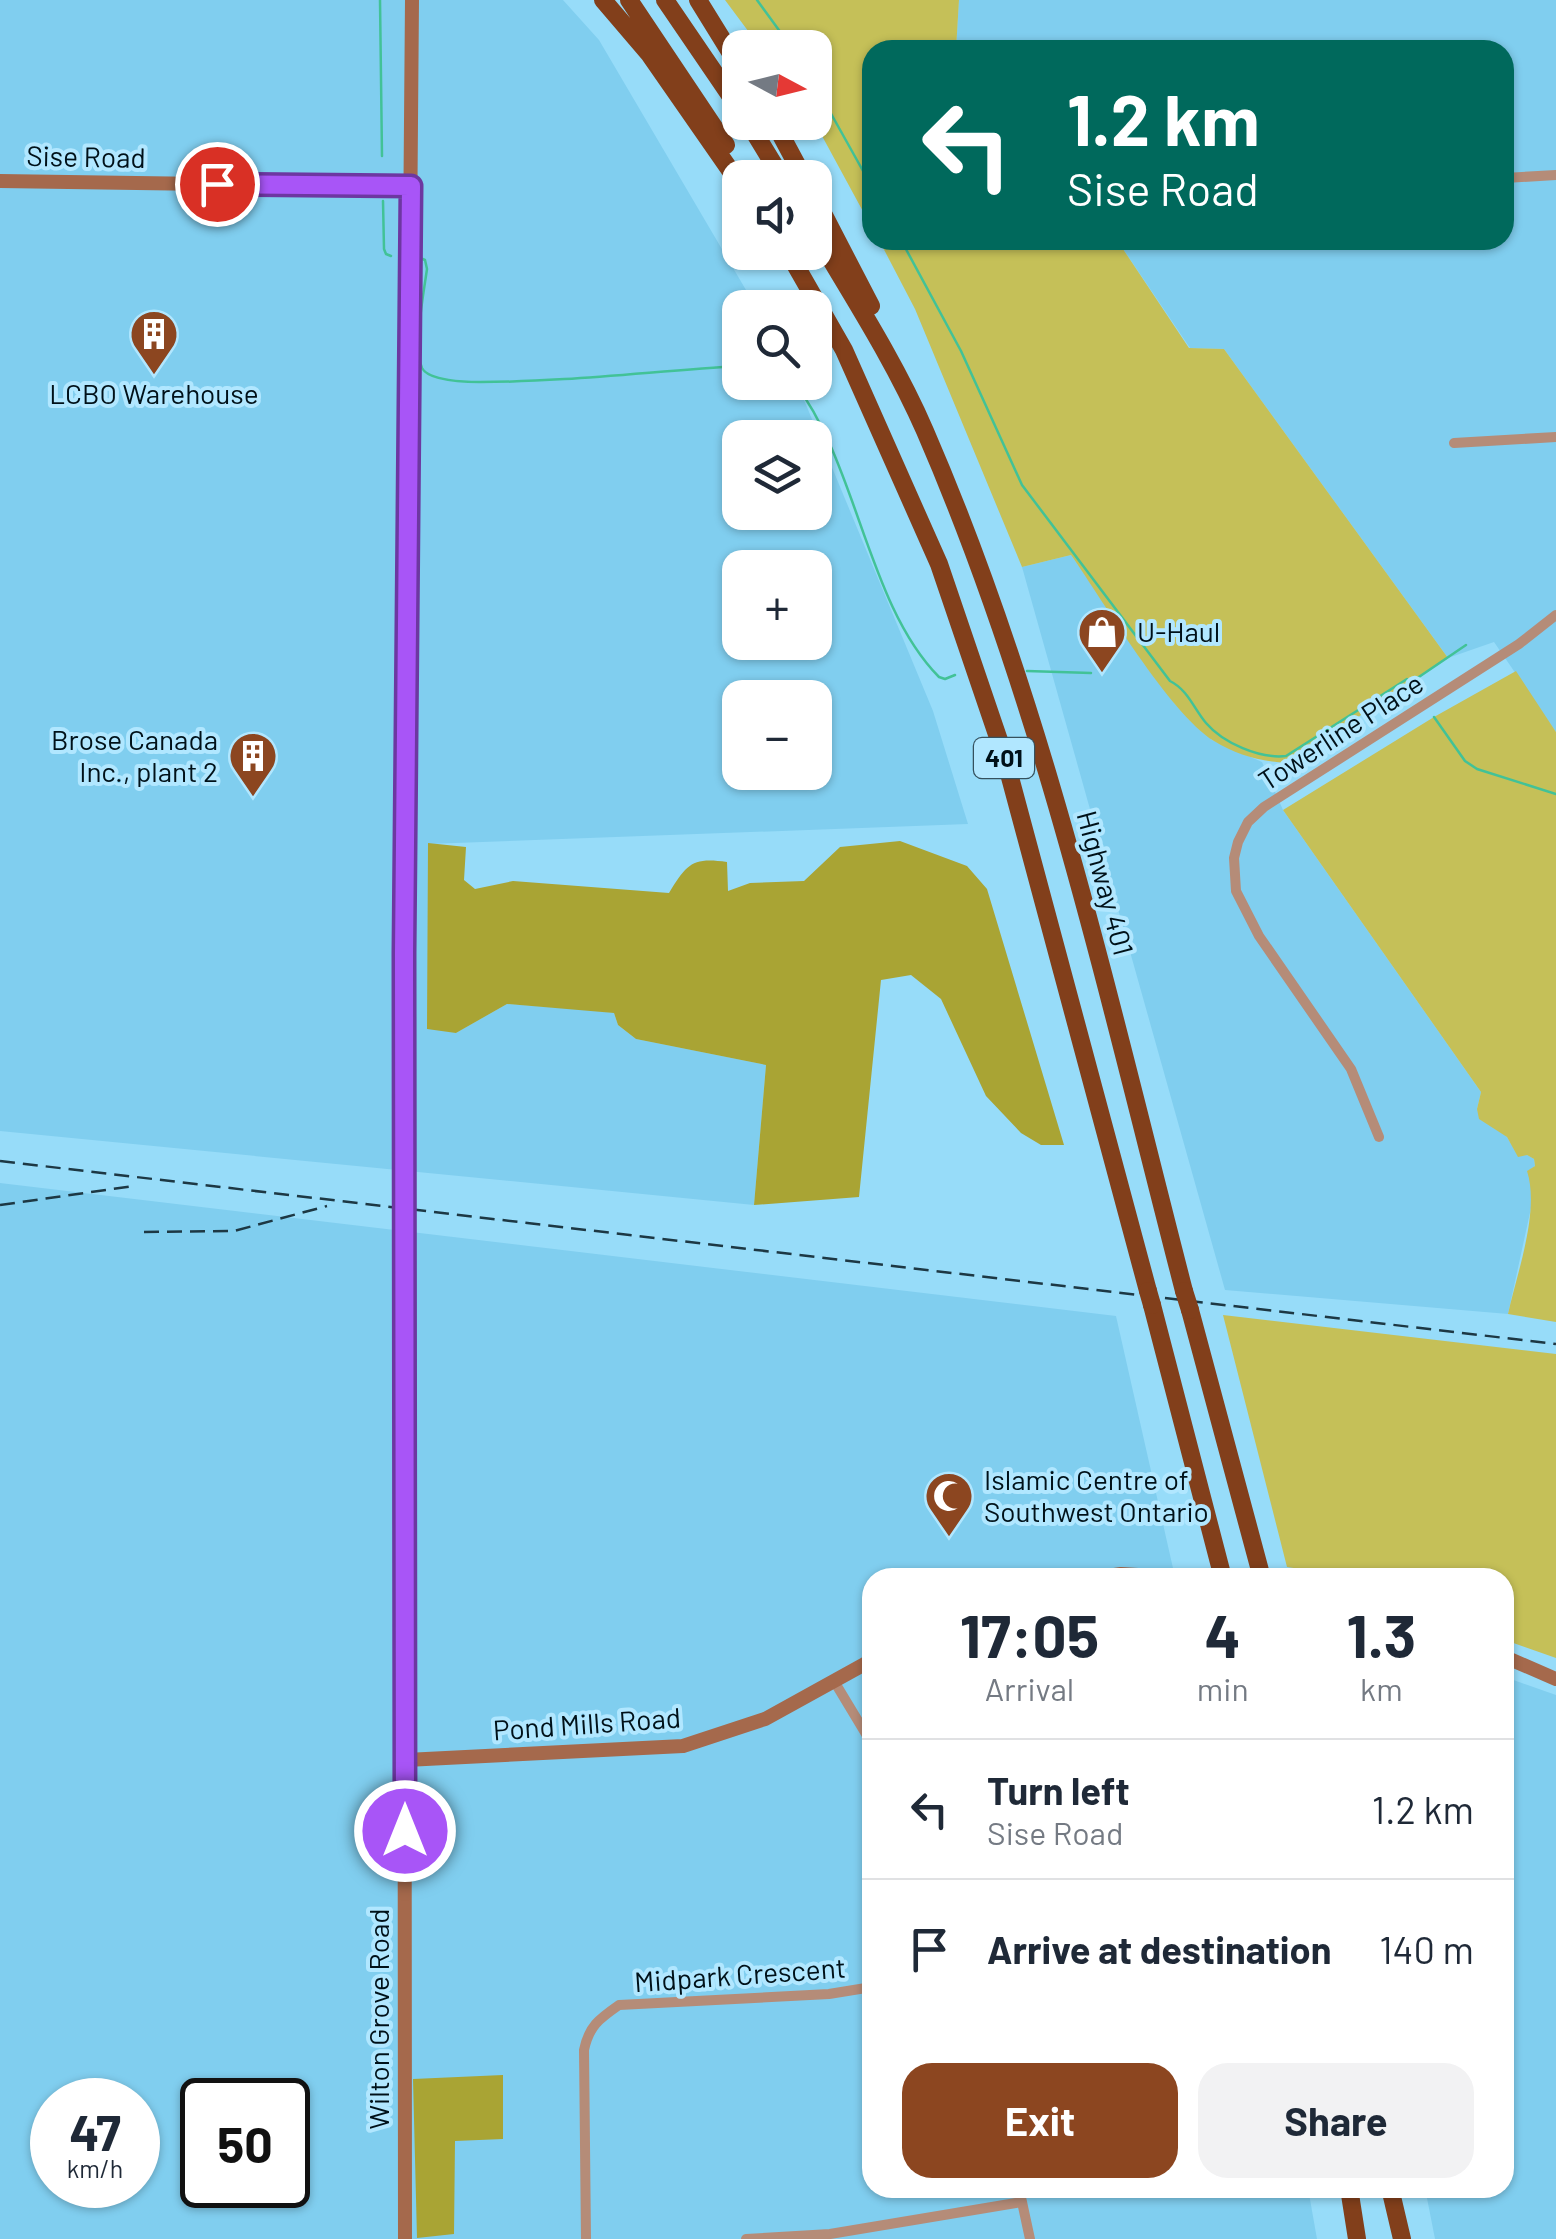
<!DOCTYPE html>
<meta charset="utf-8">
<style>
:root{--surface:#fff;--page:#f2f2f3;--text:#1f2937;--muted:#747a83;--line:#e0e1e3;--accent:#8c4620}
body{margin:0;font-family:Barlow,sans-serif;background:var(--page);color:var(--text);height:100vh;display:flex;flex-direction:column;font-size:38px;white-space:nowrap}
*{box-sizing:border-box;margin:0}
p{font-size:32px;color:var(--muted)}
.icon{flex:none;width:55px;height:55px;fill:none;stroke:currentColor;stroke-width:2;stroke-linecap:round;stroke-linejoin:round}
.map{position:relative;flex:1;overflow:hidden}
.panel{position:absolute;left:862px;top:1568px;width:652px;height:630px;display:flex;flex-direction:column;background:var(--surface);border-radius:30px;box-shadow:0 2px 8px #0004}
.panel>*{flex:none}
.guide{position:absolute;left:862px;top:40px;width:652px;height:210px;border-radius:30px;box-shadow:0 2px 8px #0004;background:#00695c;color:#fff;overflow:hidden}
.needle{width:65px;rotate:97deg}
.buttons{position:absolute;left:722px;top:30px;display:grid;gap:20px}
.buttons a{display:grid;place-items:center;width:110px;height:110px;border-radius:20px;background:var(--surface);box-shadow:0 2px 8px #0004;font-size:50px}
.speed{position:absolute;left:30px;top:2078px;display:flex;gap:20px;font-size:50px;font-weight:700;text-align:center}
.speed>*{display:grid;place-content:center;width:130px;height:130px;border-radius:50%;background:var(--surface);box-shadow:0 2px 8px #0004;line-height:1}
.speed small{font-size:25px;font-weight:400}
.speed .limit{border:5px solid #111;border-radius:15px;background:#fff;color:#111}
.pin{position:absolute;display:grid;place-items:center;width:85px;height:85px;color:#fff;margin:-42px;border:5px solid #fff;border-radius:50%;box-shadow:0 2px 10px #0007}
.me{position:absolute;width:110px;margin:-55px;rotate:0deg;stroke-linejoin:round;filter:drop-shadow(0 0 8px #0008)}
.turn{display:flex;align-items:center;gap:35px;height:210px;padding:0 40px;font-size:45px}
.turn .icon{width:130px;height:130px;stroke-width:2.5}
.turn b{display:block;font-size:70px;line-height:85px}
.eta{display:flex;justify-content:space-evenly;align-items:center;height:170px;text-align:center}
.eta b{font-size:60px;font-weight:700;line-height:70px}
.cta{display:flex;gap:20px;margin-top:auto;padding:20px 40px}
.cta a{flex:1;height:115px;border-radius:30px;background:var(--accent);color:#fff;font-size:40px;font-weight:700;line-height:115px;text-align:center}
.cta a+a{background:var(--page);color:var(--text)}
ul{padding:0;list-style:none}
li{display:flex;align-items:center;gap:30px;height:140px;padding:0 40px;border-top:2px solid var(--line)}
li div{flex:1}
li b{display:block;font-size:38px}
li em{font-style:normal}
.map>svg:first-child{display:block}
.built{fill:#80ceef;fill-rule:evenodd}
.green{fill:#c5c058}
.forest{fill:#a9a434}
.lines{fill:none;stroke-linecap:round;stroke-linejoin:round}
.stream{stroke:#42c297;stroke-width:2.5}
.street{stroke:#b58c78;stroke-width:10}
.secondary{stroke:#a5694c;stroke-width:14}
.highway{stroke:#823f1b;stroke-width:18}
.rail{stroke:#1d3844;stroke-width:2.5;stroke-dasharray:15 8;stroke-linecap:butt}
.highway-bridge{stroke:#823f1b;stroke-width:18}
.route-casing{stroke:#6d37a1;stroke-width:25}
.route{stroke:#a855f7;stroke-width:18}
.labels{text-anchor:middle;stroke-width:8;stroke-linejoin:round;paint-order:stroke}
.shield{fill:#b1e7ff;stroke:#35515e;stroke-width:2.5}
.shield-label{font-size:25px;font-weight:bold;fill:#001119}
.street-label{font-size:28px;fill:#001119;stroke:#b1e7ff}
.poi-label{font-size:28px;fill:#001119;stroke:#b1e7ff;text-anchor:start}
</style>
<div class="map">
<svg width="1556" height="2239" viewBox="0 0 1556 2239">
<rect width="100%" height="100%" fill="#97dcf9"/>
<!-- built -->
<path class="built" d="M 0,0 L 563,0 L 599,40 L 756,307 L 740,308 L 740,382 L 797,383 L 933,711 L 968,824 L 428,844 L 456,1033 L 507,1004 L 590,1010 L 614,1013 L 618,1025 L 636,1039 L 766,1065 L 754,1205 L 0,1131 ZM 740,438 L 815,438 L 815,512 L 740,512 ZM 740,568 L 815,568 L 815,642 L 740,642 ZM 740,698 L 815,698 L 815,772 L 740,772 Z
M 959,0 L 1556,0 L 1556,732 L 1494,642 L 1448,658 L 1224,349 L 1190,348 L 1117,240 L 1505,240 L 1505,50 L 956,50 Z
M 1071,555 L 1175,704 L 1212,740 L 1262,762 L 1283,810 L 1481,1092 L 1477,1109 L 1507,1137 L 1518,1156 L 1527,1155 L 1534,1159 L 1535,1166 L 1528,1171 L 1533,1188 L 1531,1208 L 1508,1314 L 1225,1290 L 1022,567 Z
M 0,1183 L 1116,1316 L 1175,1577 L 872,1578 L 872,2188 L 1308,2188 L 1317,2239 L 0,2239 ZM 52,2100 L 138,2100 L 138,2185 L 52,2185 ZM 202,2100 L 288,2100 L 288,2185 L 202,2185 Z
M 1505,1677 L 1556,1695 L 1556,2239 L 1435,2239 L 1425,2188 L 1505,2188 Z"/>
<!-- green -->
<path class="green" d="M 725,0 L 959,0 L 956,50 L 872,50 L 872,228 L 815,123 L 815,48 L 760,47 Z
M 879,240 L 1117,240 L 1189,348 L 1224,349 L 1448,658 L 1288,763 C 1262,762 1237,755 1214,741 C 1169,713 1104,602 1071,555 L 1022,567 L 915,309 Z
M 1516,671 L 1556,732 L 1556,1322 L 1508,1314 C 1517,1273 1540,1211 1527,1171 L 1535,1166 L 1534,1159 L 1527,1155 L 1518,1157 L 1507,1137 L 1479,1119 L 1477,1109 L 1481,1092 L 1283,810 L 1434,717 Z
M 1223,1315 L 1556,1354 L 1556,1658 L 1505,1640 L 1505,1578 L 1359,1578 L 1287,1567 Z"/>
<!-- forest -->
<path class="forest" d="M 900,841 L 967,866 L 987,889 L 1064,1145 L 1041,1145 L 1021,1133 L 986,1096 L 941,999 L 911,975 L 881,980 L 859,1197 L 754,1205 L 766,1065 L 636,1039 L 618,1025 L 614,1013 L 507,1004 L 456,1033 L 427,1029 L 428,843 L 466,847 L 464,880 L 475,889 L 513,881 L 669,893 C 687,864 692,857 727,862 L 728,891 L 750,883 L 804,881 L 840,847 Z
M 503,2075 L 503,2139 L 455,2141 L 454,2234 L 417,2238 L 413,2079 Z"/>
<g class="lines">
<!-- stream -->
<path class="stream" d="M 380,0 L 382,156
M 757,0 L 792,48
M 815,85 L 872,187
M 383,201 L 384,249 L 386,254 L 391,256
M 901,240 L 961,351 L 1022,485 L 1170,681 C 1188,690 1194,709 1206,723 C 1223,743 1260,759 1286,756 L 1407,679 L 1415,689
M 418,257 L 425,260 L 427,269 C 424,291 413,348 422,368 C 429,381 466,382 480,382 C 566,382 654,371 740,366
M 794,382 C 858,465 867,604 939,677 L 945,679 L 955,675
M 1027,671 L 1091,673
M 1410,683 L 1466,645
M 1434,717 L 1465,761 L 1477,769 L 1556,794"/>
<!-- street -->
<path class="street" d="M 1505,178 L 1556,175
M 1454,443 L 1556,437
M 1379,1137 L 1351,1069 L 1259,936 L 1236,891 L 1234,858 L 1238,842 L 1248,822 L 1264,807 L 1519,644 L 1556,615
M 834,1681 L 872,1744
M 1019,2188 L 1030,2239
M 586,2239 L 584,2050 C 589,2026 599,2019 619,2005 L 829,1994 L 872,1987
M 746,2239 L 830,2234 L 1022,2202"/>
<!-- secondary -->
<path class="secondary" d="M 0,181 L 411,187
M 1094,1578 L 1121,1574 L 1189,1578
M 1505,1657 L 1556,1679
M 406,1760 L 683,1746 L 765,1719 L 872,1660
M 405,2239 L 404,974 L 412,0"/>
<!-- highway -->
<path class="highway" d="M 603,0 L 650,55 L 730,170 L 740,178
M 629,0 L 726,145
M 665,0 L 740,110
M 698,0 L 740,68
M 748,122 L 782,178
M 774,122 L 804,178
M 815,198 L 871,306
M 815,233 C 853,297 895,362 925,431 C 1044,705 1109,1001 1184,1291
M 788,252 L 844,350 L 939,564 L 1004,755 L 1148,1291
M 1152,1305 L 1223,1578
M 1190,1310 L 1262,1578
M 1349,2188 L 1357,2239
M 1390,2188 L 1402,2239"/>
<!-- rail -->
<path class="rail" d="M 0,1161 L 1556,1344
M 0,1205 L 134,1186
M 144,1232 L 234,1231 L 327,1206"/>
<!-- highway-bridge -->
<path class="highway-bridge" d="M 1148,1291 L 1152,1305
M 1184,1291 L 1190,1310"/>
</g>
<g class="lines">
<!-- route casing -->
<g class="route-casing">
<path id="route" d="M 217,184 L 411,186 L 404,953 L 405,1831"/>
</g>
<!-- route -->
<use href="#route" class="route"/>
</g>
<!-- icons -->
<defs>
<g id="building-pin" transform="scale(2.5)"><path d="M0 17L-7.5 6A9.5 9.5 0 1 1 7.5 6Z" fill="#8c4620" stroke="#b1e7ff"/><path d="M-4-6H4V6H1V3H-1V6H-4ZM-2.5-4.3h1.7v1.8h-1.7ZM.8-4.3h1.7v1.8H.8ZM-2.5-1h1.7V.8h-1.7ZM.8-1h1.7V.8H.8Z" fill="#fff"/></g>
<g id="shop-pin" transform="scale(2.5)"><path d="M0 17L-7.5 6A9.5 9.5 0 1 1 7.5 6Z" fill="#8c4620" stroke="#b1e7ff"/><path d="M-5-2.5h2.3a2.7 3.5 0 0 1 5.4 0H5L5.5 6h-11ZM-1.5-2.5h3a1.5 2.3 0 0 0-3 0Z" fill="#fff"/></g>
<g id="mosque-pin" transform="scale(2.5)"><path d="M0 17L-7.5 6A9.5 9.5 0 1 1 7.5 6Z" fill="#8c4620" stroke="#b1e7ff"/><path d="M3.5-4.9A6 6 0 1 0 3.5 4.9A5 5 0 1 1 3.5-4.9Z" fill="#fff"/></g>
</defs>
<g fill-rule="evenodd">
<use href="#building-pin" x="154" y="334"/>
<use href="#shop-pin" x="1102" y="632"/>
<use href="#building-pin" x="253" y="756"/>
<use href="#mosque-pin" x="949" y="1496"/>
</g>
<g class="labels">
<!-- shield labels -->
<rect class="shield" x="974" y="738" width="60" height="40" rx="8"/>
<g class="shield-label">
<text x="1004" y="767">401</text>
</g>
<!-- street labels -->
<g class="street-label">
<text transform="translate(86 157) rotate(1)" y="10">Sise Road</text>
<text transform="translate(1341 732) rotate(-33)" y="10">Towerline Place</text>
<text transform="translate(1105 883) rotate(75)" y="10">Highway 401</text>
<text transform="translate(587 1724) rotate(-4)" y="10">Pond Mills Road</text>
<text transform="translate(740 1975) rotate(-4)" y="10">Midpark Crescent</text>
<text transform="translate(379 2019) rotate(-90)" y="10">Wilton Grove Road</text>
</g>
<!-- poi labels -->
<g class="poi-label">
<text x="154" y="404" text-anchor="middle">LCBO Warehouse</text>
<text x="1137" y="642">U-Haul</text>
<text x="218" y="750" text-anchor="end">Brose Canada<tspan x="218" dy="32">Inc., plant 2</tspan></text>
<text x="984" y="1490">Islamic Centre of<tspan x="984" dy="32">Southwest Ontario</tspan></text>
</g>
</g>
</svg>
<div class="buttons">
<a><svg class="needle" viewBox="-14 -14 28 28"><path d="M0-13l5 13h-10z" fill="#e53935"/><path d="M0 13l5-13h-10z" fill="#747a83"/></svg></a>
<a><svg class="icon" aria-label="sound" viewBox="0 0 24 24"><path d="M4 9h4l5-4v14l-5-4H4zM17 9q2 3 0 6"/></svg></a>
<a><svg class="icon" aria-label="search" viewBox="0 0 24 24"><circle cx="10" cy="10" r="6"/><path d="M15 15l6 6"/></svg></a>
<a><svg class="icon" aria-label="layers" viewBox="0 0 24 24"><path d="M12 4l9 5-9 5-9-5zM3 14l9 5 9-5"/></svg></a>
<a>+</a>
<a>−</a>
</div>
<div class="speed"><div>47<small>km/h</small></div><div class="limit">50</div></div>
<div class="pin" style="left:217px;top:184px;background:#d93025"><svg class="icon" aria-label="arrive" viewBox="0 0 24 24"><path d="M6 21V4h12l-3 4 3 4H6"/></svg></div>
<svg class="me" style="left:405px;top:1831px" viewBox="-20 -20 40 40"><circle r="17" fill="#a855f7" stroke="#fff" stroke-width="3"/><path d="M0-11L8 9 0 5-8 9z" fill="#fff"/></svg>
<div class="guide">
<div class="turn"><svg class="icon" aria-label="left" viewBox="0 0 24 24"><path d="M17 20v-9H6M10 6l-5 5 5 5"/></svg><div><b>1.2 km</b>Sise Road</div></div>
</div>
<section class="panel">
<div class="eta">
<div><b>17:05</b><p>Arrival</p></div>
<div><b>4</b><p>min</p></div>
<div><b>1.3</b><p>km</p></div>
</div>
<ul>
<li><svg class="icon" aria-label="left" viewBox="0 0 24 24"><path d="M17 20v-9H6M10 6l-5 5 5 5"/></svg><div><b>Turn left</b><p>Sise Road</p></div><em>1.2 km</em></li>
<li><svg class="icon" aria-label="arrive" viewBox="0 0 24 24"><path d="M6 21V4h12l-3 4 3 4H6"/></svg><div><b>Arrive at destination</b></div><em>140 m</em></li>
</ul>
<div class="cta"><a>Exit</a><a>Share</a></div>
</section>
</div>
